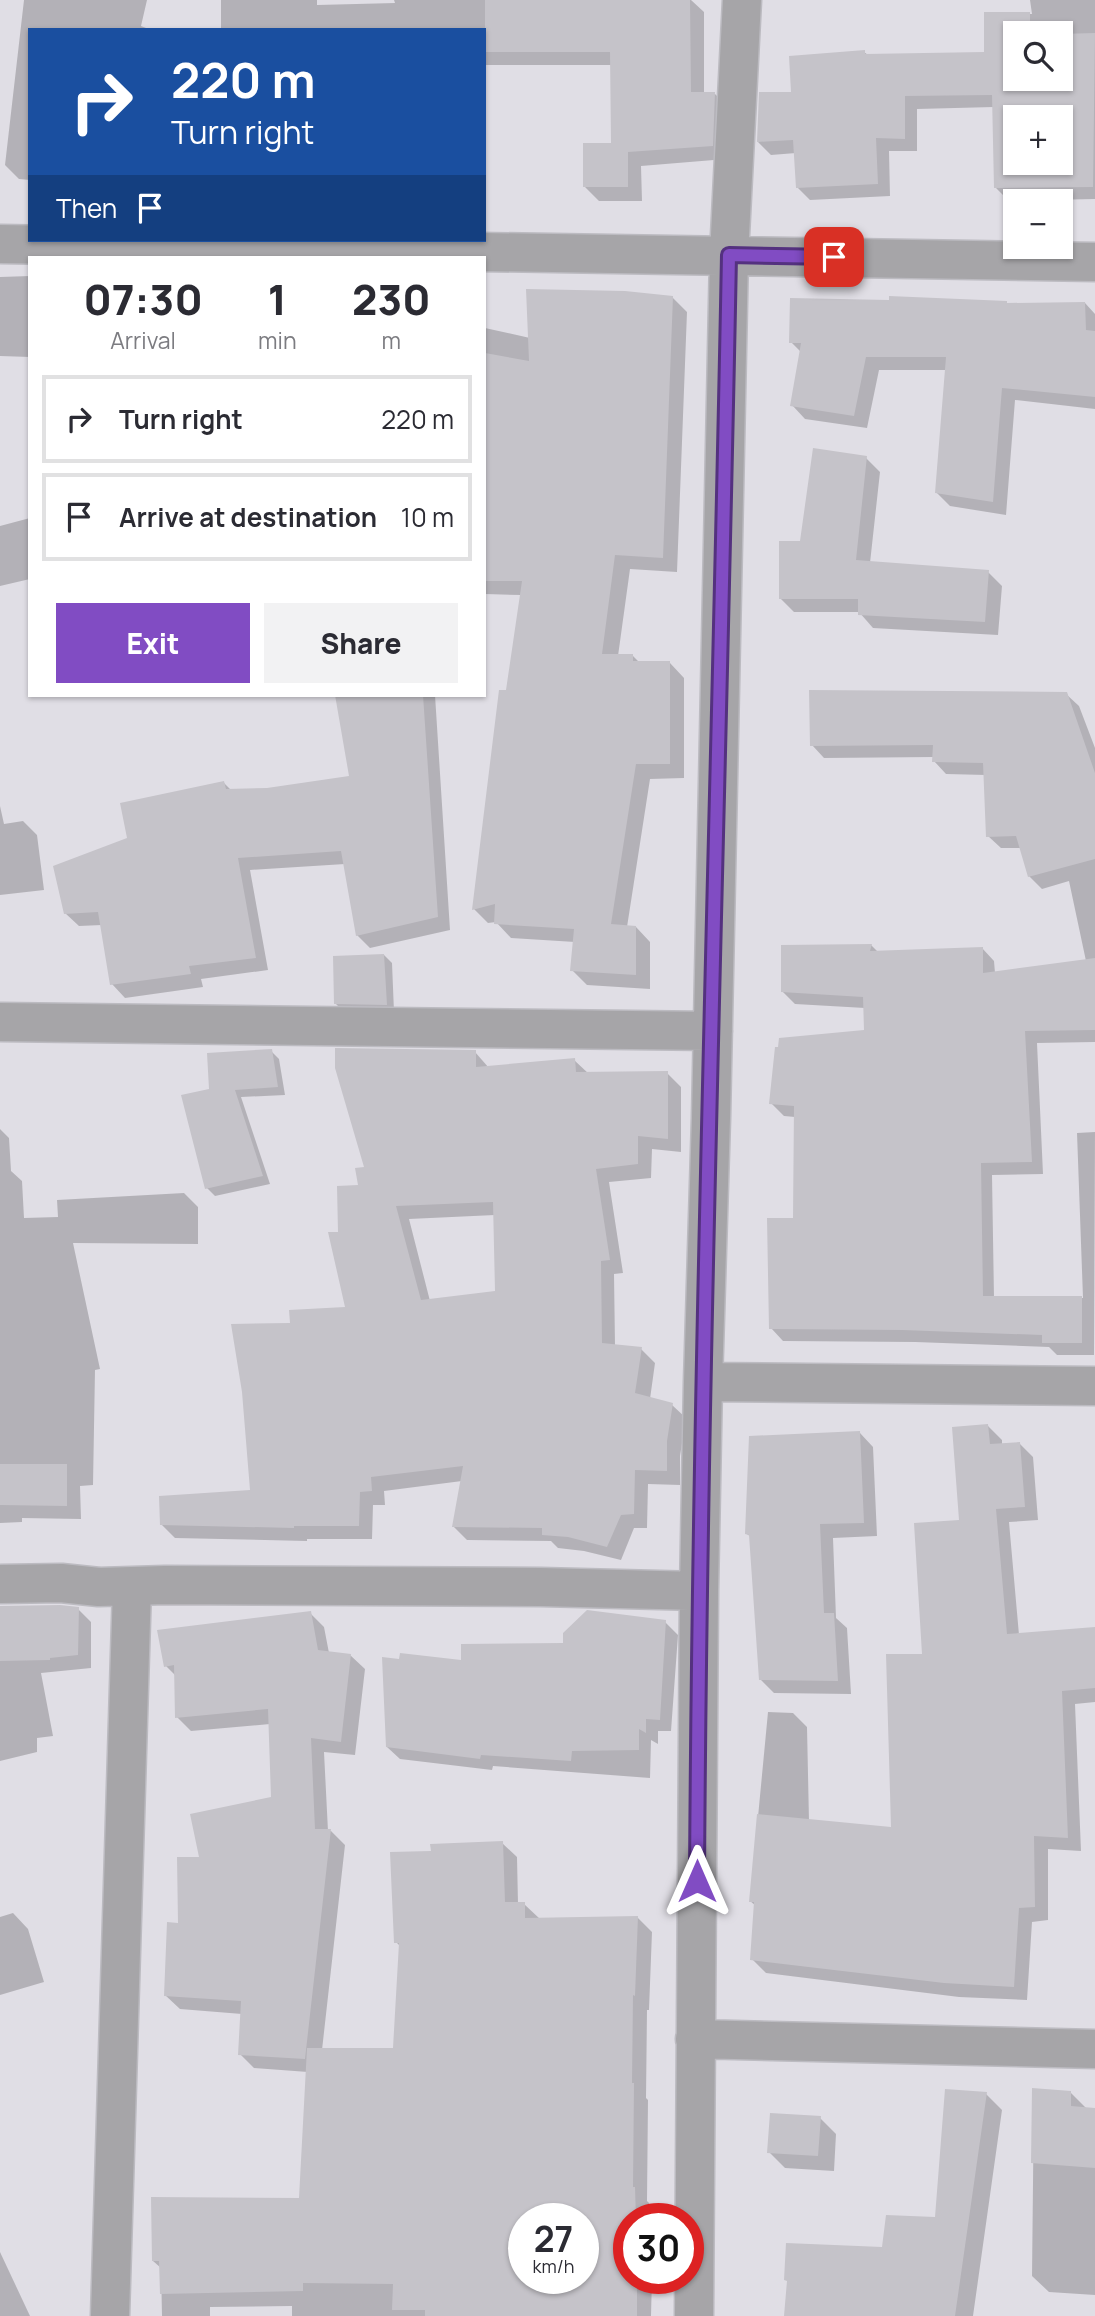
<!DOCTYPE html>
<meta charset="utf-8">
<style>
:root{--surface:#fff;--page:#f2f2f3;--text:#2b2b33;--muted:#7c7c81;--line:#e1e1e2;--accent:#814cc3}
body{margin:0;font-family:Manrope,sans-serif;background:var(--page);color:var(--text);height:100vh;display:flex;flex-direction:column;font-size:26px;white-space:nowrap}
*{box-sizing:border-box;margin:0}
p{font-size:23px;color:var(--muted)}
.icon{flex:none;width:38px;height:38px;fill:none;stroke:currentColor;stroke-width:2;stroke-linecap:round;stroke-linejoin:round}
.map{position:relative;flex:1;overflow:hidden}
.panel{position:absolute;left:28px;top:256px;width:458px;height:441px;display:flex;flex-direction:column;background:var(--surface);border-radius:0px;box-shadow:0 2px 5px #0004}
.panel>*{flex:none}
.hud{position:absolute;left:28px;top:28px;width:458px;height:214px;border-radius:0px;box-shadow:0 2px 5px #0004;background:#1a4fa0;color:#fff;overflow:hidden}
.fabs{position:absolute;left:1003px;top:21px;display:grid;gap:14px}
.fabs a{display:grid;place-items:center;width:70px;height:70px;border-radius:0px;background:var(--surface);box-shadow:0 2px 5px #0004;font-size:35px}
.speed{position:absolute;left:508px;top:2203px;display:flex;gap:14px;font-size:35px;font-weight:700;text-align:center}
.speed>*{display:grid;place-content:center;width:91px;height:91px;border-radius:50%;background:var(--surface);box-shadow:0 2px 5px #0004;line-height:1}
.speed small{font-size:18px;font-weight:400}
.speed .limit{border:10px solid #d22;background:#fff;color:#111}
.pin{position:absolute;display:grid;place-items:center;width:60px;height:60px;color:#fff;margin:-30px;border-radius:14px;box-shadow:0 4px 10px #0006}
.me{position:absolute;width:77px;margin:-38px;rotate:0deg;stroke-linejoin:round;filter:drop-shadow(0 0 5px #0008)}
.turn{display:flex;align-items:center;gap:24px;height:147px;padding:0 28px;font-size:32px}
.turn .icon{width:91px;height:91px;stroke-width:2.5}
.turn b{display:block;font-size:49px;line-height:60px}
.then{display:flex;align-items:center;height:66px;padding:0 28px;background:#0003;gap:14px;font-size:26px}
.eta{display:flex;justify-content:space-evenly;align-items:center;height:119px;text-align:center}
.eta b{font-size:42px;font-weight:800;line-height:49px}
.action{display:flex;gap:14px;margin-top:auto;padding:14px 28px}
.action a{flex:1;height:80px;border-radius:0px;background:var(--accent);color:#fff;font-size:28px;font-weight:800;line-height:80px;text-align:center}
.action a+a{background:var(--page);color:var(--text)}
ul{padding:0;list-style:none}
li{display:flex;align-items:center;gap:21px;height:88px;margin:0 14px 10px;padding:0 14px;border:4px solid var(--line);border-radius:0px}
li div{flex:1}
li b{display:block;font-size:26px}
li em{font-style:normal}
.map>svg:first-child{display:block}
.shadow{fill:#0003;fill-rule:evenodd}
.building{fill:#c5c3c9;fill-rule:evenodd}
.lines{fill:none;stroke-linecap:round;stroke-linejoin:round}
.minor-casing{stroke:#bcbbc1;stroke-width:41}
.minor{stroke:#a6a5a8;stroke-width:38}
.route-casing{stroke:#54317f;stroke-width:18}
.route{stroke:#814cc3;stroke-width:12}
</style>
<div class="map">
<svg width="1095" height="2316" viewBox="0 0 1095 2316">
<rect width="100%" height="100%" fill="#e0dee5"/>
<!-- shadow -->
<path class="shadow" d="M 24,0 L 147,0 L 141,26 L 151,30 L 30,30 L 30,180 L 19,179 L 5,165 Z
M 221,0 L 317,0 L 317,5 L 395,3 L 394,0 L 691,0 L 704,12 L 704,94 L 715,94 L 729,108 L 726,159 L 641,166 L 642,201 L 599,201 L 585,187 L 613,145 L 611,65 L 485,65 L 485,30 L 221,30 Z
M 1030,0 L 1095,0 L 1095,199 L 1009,201 L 996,188 L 994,107 L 917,109 L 917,151 L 889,151 L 890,196 L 810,200 L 797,187 L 796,153 L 771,155 L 758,142 L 792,94 L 864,52 L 868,55 L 985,53 L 986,14 L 1032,14 ZM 1015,33 L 1060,33 L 1060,79 L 1015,79 ZM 1015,117 L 1060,117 L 1060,163 L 1015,163 Z
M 30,276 L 30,357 L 0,356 L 0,277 Z
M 672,297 L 687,312 L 677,572 L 630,569 L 618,656 L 633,656 L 640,663 L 670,663 L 684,678 L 684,778 L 650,779 L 627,927 L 636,927 L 650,942 L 650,989 L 587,985 L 572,970 L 575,942 L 511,938 L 496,922 L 488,923 L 474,909 L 521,595 L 485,594 L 485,328 L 530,338 Z
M 1085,303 L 1095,314 L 1095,409 L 1015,400 L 1006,515 L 950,506 L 936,492 L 947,370 L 879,370 L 867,428 L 805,419 L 792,405 L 801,352 L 791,342 L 1008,305 Z
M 866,458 L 880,472 L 870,563 L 988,572 L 1002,586 L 998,635 L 873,628 L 859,612 L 794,612 L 780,598 L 801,543 Z
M 30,518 L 30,579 L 0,586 L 0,526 Z
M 1066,694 L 1079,706 L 1095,748 L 1095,1042 L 1037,1043 L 1043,1174 L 992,1175 L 994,1298 L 1083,1298 L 1077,1133 L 1095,1132 L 1094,1355 L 1057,1355 L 1049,1347 L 915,1342 L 783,1341 L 771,1328 L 794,1219 L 795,1117 L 784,1116 L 771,1103 L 866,1032 L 865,1008 L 795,1004 L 782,991 L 871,945 L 879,953 L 982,948 L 994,961 L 995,973 L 1086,961 L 1069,881 L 1042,889 L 1029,876 L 1021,848 L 1001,848 L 988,836 L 986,775 L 946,774 L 934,761 L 934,757 L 824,758 L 812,745 Z
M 337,695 L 435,695 L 450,930 L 370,948 L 357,935 L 345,864 L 250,870 L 268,970 L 201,979 L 203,987 L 125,998 L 112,984 L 102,925 L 79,926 L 65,913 L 129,839 L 224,783 L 231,790 L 267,790 L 351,777 Z
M 0,806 L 4,824 L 23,821 L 37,835 L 44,890 L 0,895 Z
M 384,955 L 392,963 L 394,1012 L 344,1012 L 336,1004 Z
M 271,1051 L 279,1059 L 285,1095 L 241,1097 L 270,1184 L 215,1196 L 207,1188 L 211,1091 Z
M 475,1052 L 489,1068 L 574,1060 L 589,1074 L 667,1073 L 681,1087 L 681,1152 L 652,1149 L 651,1178 L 609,1182 L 623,1273 L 614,1274 L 615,1346 L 641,1349 L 655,1363 L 650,1399 L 672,1405 L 686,1418 L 680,1456 L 680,1485 L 648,1484 L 647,1528 L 634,1528 L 621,1560 L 584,1551 L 558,1548 L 551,1541 L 467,1540 L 453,1526 L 462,1481 L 384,1491 L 385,1505 L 373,1505 L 372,1539 L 307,1539 L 307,1541 L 175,1538 L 161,1524 L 252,1491 L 292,1325 L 347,1309 L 340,1233 L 366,1168 ZM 495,1215 L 496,1293 L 430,1301 L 409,1219 Z
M 0,1129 L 9,1138 L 11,1171 L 22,1181 L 24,1218 L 58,1217 L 57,1200 L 184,1193 L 198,1207 L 198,1244 L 73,1243 L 100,1369 L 95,1370 L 93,1485 L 80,1486 L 81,1519 L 22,1518 L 22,1522 L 0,1523 Z
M 988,1426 L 1002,1440 L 1002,1445 L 1019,1443 L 1033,1457 L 1038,1520 L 1009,1522 L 1019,1635 L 1095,1629 L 1095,1702 L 1075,1704 L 1081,1851 L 1048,1849 L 1048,1920 L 1032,1922 L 1027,2000 L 959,1997 L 766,1973 L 752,1959 L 756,1906 L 750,1901 L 768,1712 L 793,1713 L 807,1727 L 809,1821 L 893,1829 L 924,1656 Z
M 860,1433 L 873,1447 L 877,1536 L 833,1538 L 836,1618 L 847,1628 L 851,1694 L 774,1693 L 760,1679 L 751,1537 L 747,1534 Z
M 0,1608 L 78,1609 L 91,1622 L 91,1668 L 41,1673 L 53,1736 L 37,1738 L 37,1752 L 0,1761 Z
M 310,1613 L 324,1627 L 329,1653 L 350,1655 L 365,1669 L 355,1755 L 324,1752 L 328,1831 L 331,1831 L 345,1845 L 322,2050 L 395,2050 L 400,1946 L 396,1942 L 433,1853 L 502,1843 L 517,1857 L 518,1904 L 524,1904 L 540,1919 L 637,1917 L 652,1932 L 649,2010 L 647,2010 L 646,2098 L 648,2100 L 647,2201 L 649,2203 L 650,2219 L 628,2219 L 628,2278 L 652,2278 L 651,2316 L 292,2316 L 292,2306 L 210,2307 L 210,2316 L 162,2316 L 161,2268 L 153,2261 L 300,2200 L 308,2072 L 254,2068 L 240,2054 L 242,2014 L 180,2009 L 165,1995 L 180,1925 L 201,1858 L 272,1799 L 270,1724 L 191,1731 L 177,1717 L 176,1676 L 166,1666 ZM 523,2219 L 583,2219 L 583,2278 L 523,2278 Z
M 665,1622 L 678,1635 L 671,1731 L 658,1731 L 658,1744 L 651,1740 L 650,1778 L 493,1766 L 492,1770 L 400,1759 L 387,1747 L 463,1662 L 565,1645 Z
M 13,1913 L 28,1929 L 44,1982 L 0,1995 L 0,1917 Z
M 1034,2089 L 1071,2093 L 1087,2109 L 1095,2109 L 1095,2295 L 1049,2292 L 1032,2276 Z
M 986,2094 L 1002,2110 L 973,2316 L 786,2316 L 884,2249 L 937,2219 Z
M 820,2118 L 836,2134 L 834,2171 L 785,2168 L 769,2152 Z
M 0,2252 L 30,2316 L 0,2316 Z"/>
<!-- building -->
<path class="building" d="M 485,0 L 690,0 L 691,92 L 715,92 L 713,146 L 628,152 L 628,187 L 583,187 L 583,143 L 611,143 L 610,52 L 485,52 Z
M 984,12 L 1030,12 L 1030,33 L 1015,33 L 1015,79 L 1060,79 L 1060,34 L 1095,33 L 1093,187 L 994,188 L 992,95 L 905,96 L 905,139 L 876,138 L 878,184 L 796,188 L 793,140 L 757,142 L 759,92 L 791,92 L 789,56 L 865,50 L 865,54 L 984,52 ZM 1015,117 L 1060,117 L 1060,163 L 1015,163 Z
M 526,289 L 625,291 L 673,296 L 663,558 L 615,555 L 602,654 L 633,654 L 633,661 L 670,661 L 670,764 L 636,764 L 611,924 L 636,926 L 636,975 L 570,971 L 574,929 L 494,924 L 495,904 L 472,910 L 499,690 L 506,690 L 522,581 L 485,581 L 485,353 L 529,361 Z
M 889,296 L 1007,301 L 1007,303 L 1085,302 L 1086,330 L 1095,331 L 1095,397 L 1002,388 L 993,502 L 935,493 L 946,357 L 866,357 L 854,416 L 790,406 L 801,343 L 789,343 L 790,298 L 889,300 Z
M 813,448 L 867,456 L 856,560 L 989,570 L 985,622 L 858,615 L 858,599 L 779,599 L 779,541 L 800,541 Z
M 809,690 L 1067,692 L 1095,773 L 1095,859 L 1028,877 L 1016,836 L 986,837 L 983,763 L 932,762 L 933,745 L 810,746 Z
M 335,695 L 423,695 L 438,917 L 356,936 L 341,851 L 238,858 L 256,958 L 189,966 L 191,974 L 110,985 L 98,912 L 64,914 L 53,866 L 127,838 L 120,803 L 224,781 L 226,789 L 267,788 L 349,776 Z
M 872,944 L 870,951 L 983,947 L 983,973 L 1095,958 L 1095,1030 L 1025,1031 L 1032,1162 L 981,1163 L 983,1296 L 1082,1296 L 1082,1343 L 1042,1343 L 1042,1335 L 902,1330 L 769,1329 L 767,1218 L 793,1218 L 794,1106 L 769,1104 L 775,1047 L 778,1047 L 779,1038 L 864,1030 L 863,997 L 781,992 L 781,945 Z
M 384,954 L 387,1005 L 334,1004 L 333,956 Z
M 335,1048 L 476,1050 L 476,1067 L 575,1058 L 576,1072 L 668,1071 L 668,1139 L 638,1136 L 638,1164 L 596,1169 L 610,1260 L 601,1261 L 602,1343 L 642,1347 L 635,1393 L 673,1403 L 667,1441 L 667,1471 L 635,1470 L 634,1514 L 621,1515 L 607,1547 L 568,1537 L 542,1535 L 542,1528 L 452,1527 L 463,1466 L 371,1477 L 372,1491 L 360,1492 L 359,1526 L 294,1526 L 294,1528 L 160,1525 L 159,1496 L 250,1490 L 242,1392 L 231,1324 L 290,1323 L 289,1310 L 345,1307 L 328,1232 L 338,1232 L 337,1186 L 358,1185 L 355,1168 L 364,1167 L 335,1068 ZM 493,1202 L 495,1291 L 421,1300 L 396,1206 Z
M 272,1049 L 278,1087 L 235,1090 L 263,1176 L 205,1189 L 181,1095 L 209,1089 L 207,1053 Z
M 988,1424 L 990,1444 L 1020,1442 L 1025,1507 L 996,1509 L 1007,1634 L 1095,1627 L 1095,1688 L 1062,1691 L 1068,1838 L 1034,1836 L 1035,1907 L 1019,1908 L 1014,1987 L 944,1983 L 750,1960 L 754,1902 L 749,1902 L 757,1814 L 891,1827 L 886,1654 L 922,1654 L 914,1523 L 959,1520 L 952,1427 Z
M 860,1431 L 864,1523 L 820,1524 L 824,1613 L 834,1613 L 838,1681 L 759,1680 L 749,1535 L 745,1534 L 749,1436 Z
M 0,1464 L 67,1464 L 67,1506 L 0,1505 Z
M 60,1605 L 79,1607 L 78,1655 L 50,1658 L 50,1660 L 0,1661 L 0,1606 Z
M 587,1610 L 666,1620 L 660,1720 L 646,1719 L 646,1733 L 639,1729 L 639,1750 L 572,1751 L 571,1761 L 481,1755 L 480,1759 L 386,1747 L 382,1657 L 399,1659 L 400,1653 L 461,1660 L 461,1644 L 563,1643 L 563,1633 Z
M 311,1611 L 318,1650 L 351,1654 L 341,1742 L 311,1738 L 315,1829 L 331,1829 L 305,2059 L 238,2055 L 241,2001 L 164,1996 L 167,1922 L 178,1923 L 177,1857 L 199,1857 L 190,1814 L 271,1797 L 268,1709 L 175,1718 L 174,1665 L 164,1667 L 157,1630 Z
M 503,1841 L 505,1902 L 525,1902 L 525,1918 L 638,1916 L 635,1996 L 633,1995 L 632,2083 L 634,2083 L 633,2187 L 635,2187 L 636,2219 L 628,2219 L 628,2278 L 637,2278 L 637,2316 L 425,2316 L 425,2310 L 392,2310 L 393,2284 L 303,2283 L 303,2291 L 160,2294 L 159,2261 L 152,2261 L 151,2197 L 299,2198 L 307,2048 L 393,2048 L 399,1943 L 394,1943 L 390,1852 L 431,1851 L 430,1844 ZM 523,2219 L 583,2219 L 583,2278 L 523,2278 Z
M 1032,2088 L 1071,2091 L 1071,2106 L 1095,2108 L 1095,2168 L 1031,2163 Z
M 945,2089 L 987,2092 L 955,2316 L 784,2316 L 787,2281 L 784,2280 L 786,2243 L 882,2247 L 886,2215 L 935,2217 Z
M 770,2113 L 821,2116 L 818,2156 L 767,2153 Z"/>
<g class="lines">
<!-- minor casing -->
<g class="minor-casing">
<path id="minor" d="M 0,244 L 1095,262
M 0,1022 L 713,1031
M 703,1382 L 1095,1386
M 0,1584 L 61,1583 L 99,1587 L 165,1585 L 541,1587 L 699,1591
M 695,2039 L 1095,2049
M 110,2316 L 132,1587
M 694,2316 L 699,1591 L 703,1382 L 711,1118 L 729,255 L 742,0"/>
</g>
<!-- minor -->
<use href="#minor" class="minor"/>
</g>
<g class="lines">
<!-- route casing -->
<g class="route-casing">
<path id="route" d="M 697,1881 C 700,1339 719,797 729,255 L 834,257"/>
</g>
<!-- route -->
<use href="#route" class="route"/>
</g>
</svg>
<div class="fabs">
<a><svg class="icon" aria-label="search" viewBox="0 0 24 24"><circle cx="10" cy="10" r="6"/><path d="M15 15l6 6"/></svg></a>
<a>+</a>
<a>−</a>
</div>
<div class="speed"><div>27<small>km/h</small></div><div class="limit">30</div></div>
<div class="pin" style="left:834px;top:257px;background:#d93025"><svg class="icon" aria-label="arrive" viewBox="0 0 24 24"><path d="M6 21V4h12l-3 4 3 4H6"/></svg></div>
<svg class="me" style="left:697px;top:1881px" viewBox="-20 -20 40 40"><path d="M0-17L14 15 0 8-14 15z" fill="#814cc3" stroke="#fff" stroke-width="4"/></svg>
<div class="hud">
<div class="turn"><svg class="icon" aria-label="right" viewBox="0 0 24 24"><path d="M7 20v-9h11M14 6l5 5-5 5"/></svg><div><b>220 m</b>Turn right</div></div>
<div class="then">Then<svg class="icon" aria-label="arrive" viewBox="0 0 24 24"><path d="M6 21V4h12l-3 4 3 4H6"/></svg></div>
</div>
<section class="panel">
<div class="eta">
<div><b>07:30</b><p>Arrival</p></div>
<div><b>1</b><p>min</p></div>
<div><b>230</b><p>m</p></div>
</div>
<ul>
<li><svg class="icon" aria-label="right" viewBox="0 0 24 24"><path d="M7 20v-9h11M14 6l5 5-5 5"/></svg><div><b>Turn right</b></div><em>220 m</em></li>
<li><svg class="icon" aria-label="arrive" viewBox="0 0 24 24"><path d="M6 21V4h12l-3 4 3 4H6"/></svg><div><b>Arrive at destination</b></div><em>10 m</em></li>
</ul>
<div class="action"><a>Exit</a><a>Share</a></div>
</section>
</div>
